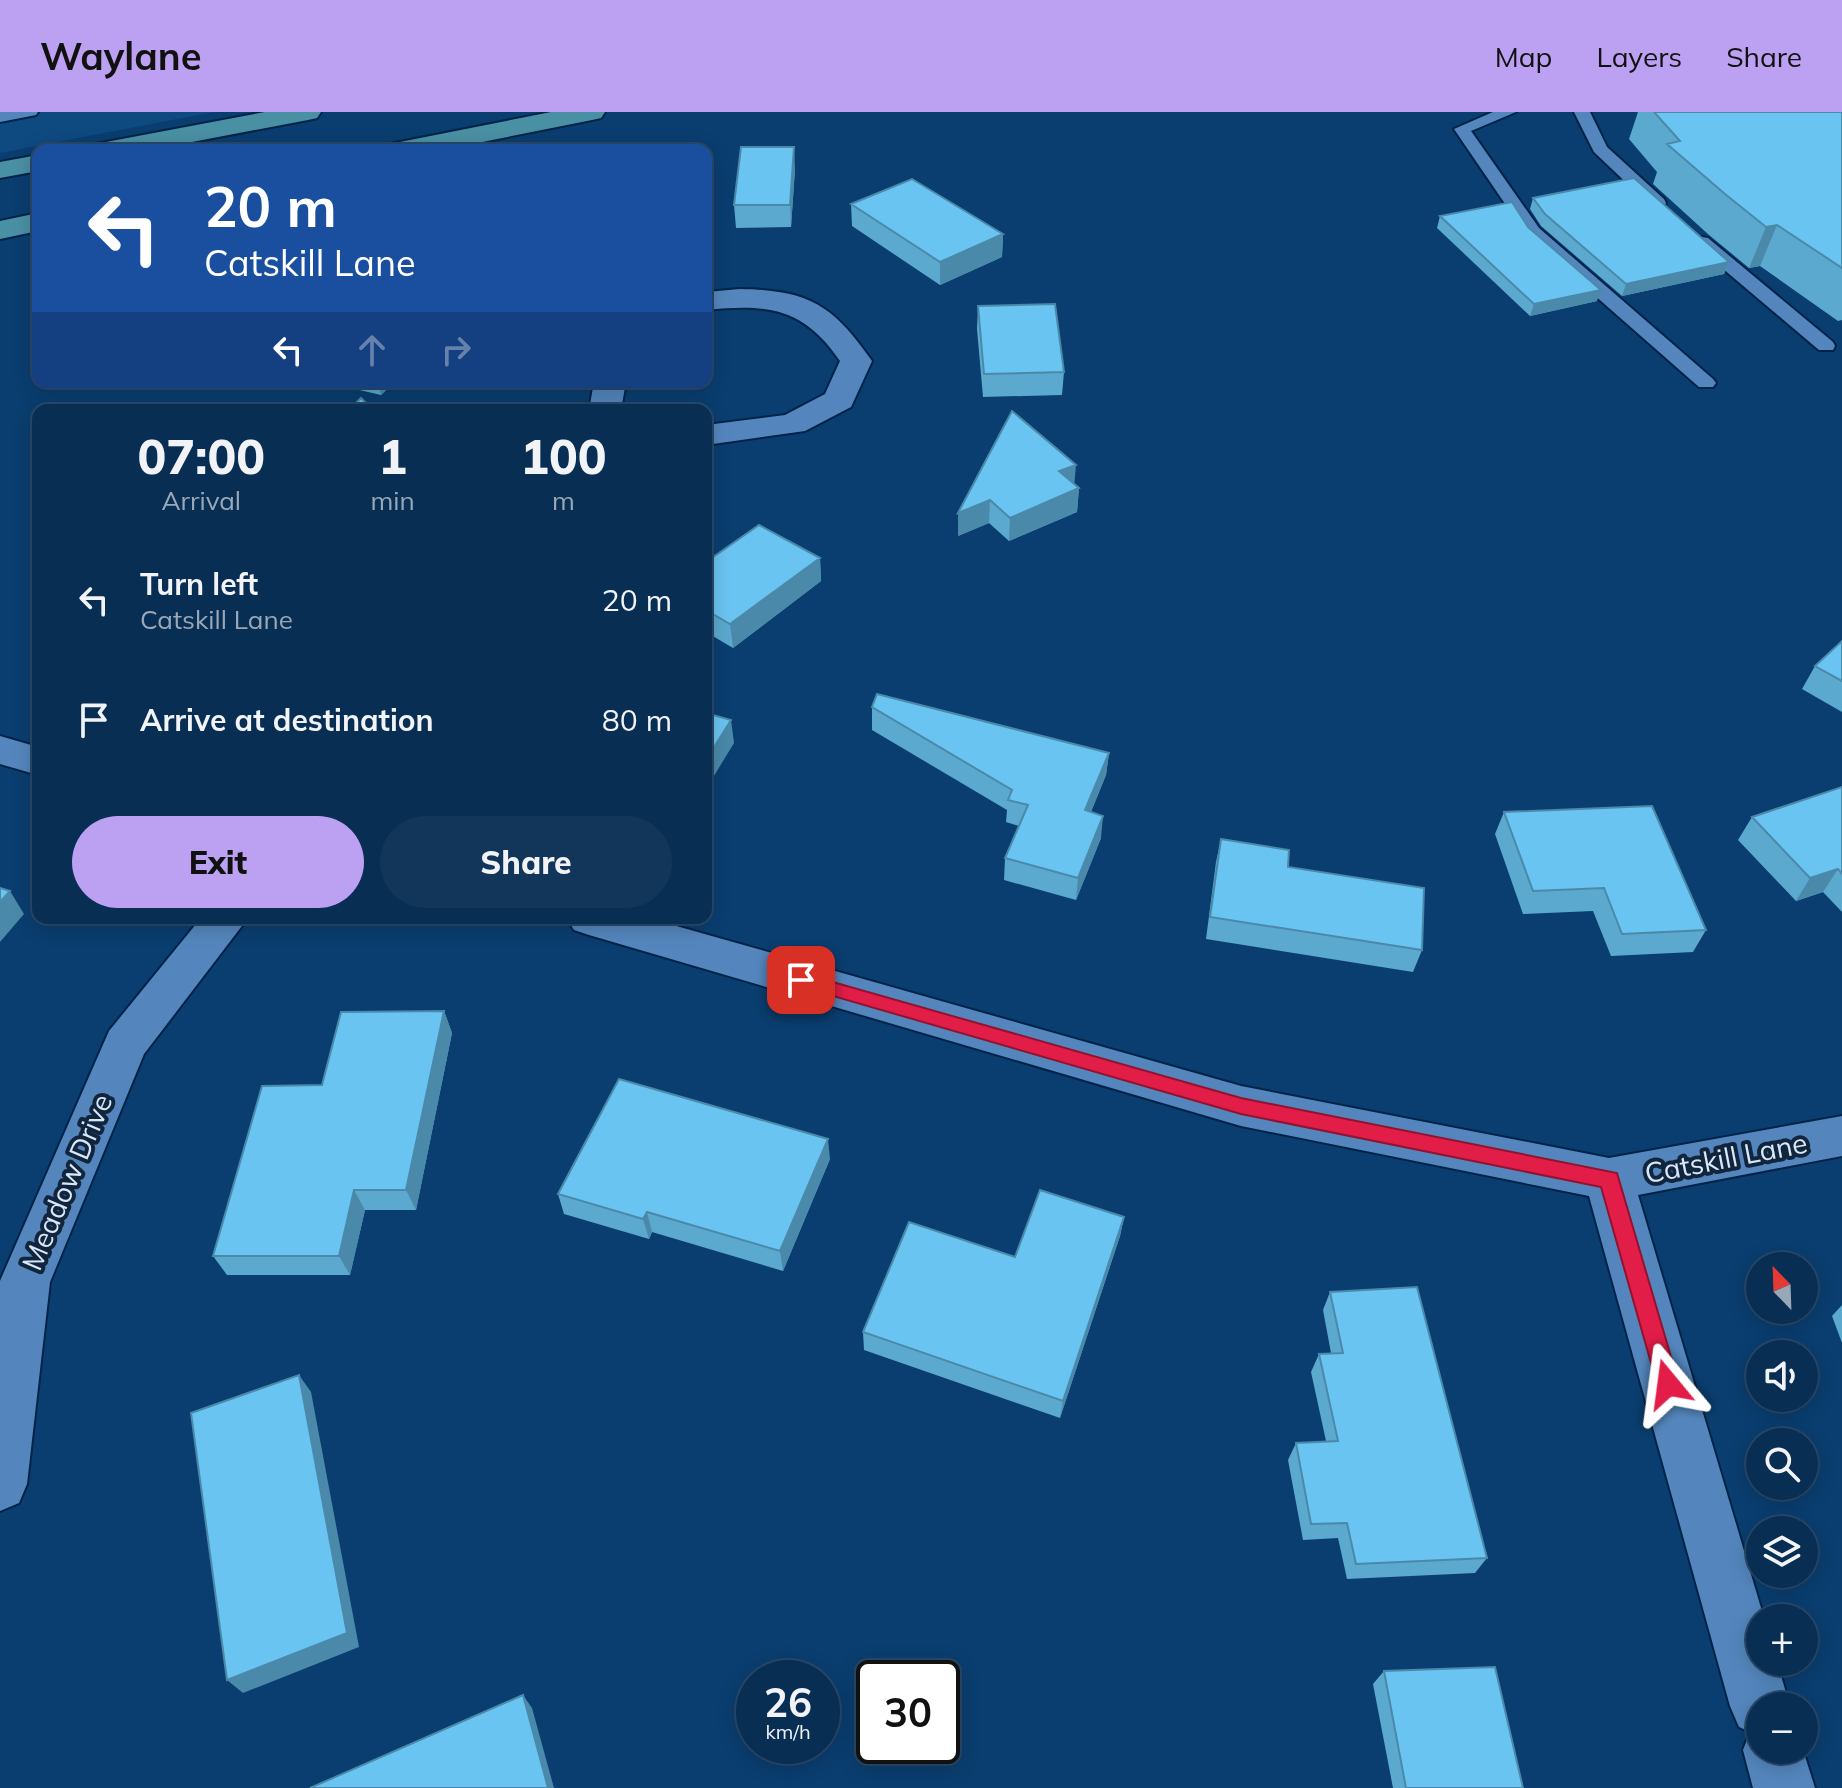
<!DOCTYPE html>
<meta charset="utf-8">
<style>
:root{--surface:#082e54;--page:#11365a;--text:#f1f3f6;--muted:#98a8b8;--line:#294a6b;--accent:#bca0f2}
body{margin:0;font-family:Mulish,sans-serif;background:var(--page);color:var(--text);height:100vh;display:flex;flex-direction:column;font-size:30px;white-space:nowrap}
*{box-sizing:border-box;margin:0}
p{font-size:26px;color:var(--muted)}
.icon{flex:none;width:44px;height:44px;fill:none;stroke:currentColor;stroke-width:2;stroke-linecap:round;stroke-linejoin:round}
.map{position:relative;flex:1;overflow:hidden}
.details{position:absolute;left:32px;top:292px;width:680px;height:520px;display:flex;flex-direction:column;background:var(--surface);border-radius:16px;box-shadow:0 4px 20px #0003,0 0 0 2px var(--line)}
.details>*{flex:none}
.hud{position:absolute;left:32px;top:32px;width:680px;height:244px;border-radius:16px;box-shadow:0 4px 20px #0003,0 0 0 2px var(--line);background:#1a4fa0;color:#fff;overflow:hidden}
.needle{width:52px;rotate:337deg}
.buttons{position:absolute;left:1746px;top:1140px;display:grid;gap:16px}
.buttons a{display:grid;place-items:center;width:72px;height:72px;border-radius:50%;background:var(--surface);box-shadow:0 4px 20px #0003,0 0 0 2px var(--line);font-size:40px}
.speed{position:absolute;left:736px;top:1548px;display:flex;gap:16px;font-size:40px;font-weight:700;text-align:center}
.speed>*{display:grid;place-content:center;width:104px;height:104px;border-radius:50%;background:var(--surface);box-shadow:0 4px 20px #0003,0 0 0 2px var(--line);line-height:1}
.speed small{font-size:20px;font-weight:400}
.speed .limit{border:4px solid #111;border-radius:12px;background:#fff;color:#111}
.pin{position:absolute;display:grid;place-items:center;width:68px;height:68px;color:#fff;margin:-34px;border-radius:16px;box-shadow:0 4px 12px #0006}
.me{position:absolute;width:88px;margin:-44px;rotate:344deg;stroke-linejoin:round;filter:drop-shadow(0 0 6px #0008)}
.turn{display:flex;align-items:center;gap:28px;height:168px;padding:0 40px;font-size:36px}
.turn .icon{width:104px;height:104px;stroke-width:2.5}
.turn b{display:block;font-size:56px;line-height:68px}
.lanes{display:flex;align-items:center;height:76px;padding:0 40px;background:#0003;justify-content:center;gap:40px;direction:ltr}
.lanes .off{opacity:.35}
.eta{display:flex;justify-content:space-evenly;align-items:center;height:136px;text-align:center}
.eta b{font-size:48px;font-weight:800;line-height:56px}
.cta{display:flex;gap:16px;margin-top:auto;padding:16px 40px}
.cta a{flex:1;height:92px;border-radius:48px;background:var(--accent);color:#111;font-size:32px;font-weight:800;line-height:92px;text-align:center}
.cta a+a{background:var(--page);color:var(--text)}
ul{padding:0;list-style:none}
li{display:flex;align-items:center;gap:24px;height:120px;padding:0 40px}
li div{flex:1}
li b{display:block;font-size:30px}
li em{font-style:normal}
header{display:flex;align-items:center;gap:48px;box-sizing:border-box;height:112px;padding:0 40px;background:var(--accent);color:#111}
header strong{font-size:38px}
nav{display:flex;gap:44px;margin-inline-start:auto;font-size:28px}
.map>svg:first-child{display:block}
.built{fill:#0e4980}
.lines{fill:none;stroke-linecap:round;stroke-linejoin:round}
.service-casing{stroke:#002449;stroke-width:4}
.minor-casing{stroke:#002449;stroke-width:4}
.primary-casing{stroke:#002449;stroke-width:4}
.service{fill:#5486bd;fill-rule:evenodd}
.minor{fill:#5486bd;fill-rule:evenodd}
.primary{fill:#4a90a4;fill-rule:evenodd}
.wall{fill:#5ba9cf}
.shaded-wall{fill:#4a89a9}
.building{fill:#6ac4f1;stroke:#4a89a9;stroke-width:2}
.route{fill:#e11d48;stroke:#92132f;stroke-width:2}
.labels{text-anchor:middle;stroke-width:8;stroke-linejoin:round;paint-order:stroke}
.street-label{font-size:28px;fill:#d8e7fa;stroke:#11253c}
</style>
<header>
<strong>Waylane</strong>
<nav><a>Map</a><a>Layers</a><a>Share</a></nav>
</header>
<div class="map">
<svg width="1842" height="1676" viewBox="0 0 1842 1676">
<rect width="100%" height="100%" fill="#0a3e70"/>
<!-- built -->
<path class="built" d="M 0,0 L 214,0 L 0,41 Z"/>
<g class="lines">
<!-- service casing -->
<g class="service-casing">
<path id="service" d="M 0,0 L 38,0 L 36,3 L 0,10 Z
M 1493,0 L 1516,0 L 1471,19 L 1539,116 L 1713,267 L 1716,271 L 1713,275 L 1699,275 L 1527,124 L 1454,17 Z
M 1574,0 L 1590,0 L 1607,35 L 1664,87 L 1666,91 L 1664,95 L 1652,95 L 1594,40 Z
M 1702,125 L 1708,126 L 1833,230 L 1835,234 L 1833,238 L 1819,238 L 1696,134 L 1693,130 L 1696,126 Z"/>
</g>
<!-- minor casing -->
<g class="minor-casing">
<path id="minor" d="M 740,177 C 809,178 833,193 872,249 L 851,295 L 805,319 L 706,333 L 706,313 L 785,303 L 825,282 L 840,249 C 803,195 768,192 706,198 L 706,180 Z
M 594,270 L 626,270 L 621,298 L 589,298 Z
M 0,624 L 38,635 L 38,663 L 0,652 Z
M 201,806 L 248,806 L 144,942 L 50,1170 L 27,1372 L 19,1391 L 0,1399 L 0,1169 L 109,919 Z
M 567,806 L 648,806 L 1241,974 L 1609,1046 L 1842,1004 L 1842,1044 L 1638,1083 L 1764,1506 L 1760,1506 L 1760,1550 L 1777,1550 L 1790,1594 L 1760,1594 L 1760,1638 L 1803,1638 L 1815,1676 L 1753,1676 L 1743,1638 L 1750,1620 L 1739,1615 L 1730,1594 L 1589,1084 L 1241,1014 L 589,823 L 574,818 Z"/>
</g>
<!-- primary casing -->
<g class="primary-casing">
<path id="primary" d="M 265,0 L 321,0 L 317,6 L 308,8 L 150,38 L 92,38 L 96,32 L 106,30 Z
M 551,0 L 605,0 L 601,6 L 592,8 L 442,38 L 386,38 L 390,32 L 400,30 Z
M 38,43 L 38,59 L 0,66 L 0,50 Z
M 38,101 L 38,119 L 0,127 L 0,109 Z"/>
</g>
<!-- service -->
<use href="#service" class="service"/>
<!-- minor -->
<use href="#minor" class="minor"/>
<!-- primary -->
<use href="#primary" class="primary"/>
</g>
<!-- wall -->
<path class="wall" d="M 1638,0 L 1842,0 L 1842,208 L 1838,209 L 1760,154 L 1749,156 L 1709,123 L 1653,72 L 1657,60 L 1629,27 Z
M 795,57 L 791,115 L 736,116 L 734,93 Z
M 1533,86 L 1729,150 L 1724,162 L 1622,184 L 1541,114 L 1530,97 Z
M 851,92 L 1003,122 L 1002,145 L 940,173 L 852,114 Z
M 1440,104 L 1528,115 L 1597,189 L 1530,204 L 1437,116 Z
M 978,194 L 1064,260 L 1062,283 L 983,285 L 977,217 Z
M 325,270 L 394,270 L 381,283 Z
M 1012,299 L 1074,372 L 1079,376 L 1077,400 L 1009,429 L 989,411 L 958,424 Z
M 820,446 L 821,469 L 733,536 L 706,520 L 706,450 Z
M 1842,529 L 1842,600 L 1802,577 L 1815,554 Z
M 872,595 L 1109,641 L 1106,663 L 1091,700 L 1101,726 L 1076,788 L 1004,768 L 1005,746 L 1019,714 L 1006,710 L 1007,698 L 872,618 Z
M 1842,675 L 1842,800 L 1823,780 L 1796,789 L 1738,728 L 1752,705 Z
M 1504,700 L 1706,818 L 1693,840 L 1611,844 L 1593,799 L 1523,802 L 1495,722 Z
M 1221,727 L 1422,838 L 1413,860 L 1206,827 L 1216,750 Z
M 444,899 L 452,921 L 416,1098 L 365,1098 L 350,1163 L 227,1163 L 213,1144 L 322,973 Z
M 830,1047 L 783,1159 L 652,1120 L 649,1127 L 564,1102 L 558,1082 Z
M 1124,1105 L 1120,1124 L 1060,1306 L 864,1238 L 863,1220 L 1015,1145 Z
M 1330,1180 L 1487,1446 L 1475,1461 L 1347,1467 L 1338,1426 L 1303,1428 L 1288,1348 L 1296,1331 L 1326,1329 L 1311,1260 L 1319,1242 L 1331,1241 L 1323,1198 Z
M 1842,1193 L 1842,1231 L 1832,1204 Z
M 1384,1559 L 1523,1676 L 1393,1676 L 1373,1572 Z"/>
<!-- shaded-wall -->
<path class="shaded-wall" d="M 794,35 L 795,57 L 791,115 L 790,93 Z
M 1777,113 L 1760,154 L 1749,156 L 1766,115 Z
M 1003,122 L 1002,145 L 940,173 L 940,150 Z
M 1729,150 L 1724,162 L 1622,184 L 1626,172 Z
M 1601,178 L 1597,189 L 1530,204 L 1534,192 Z
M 377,270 L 394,270 L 381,283 Z
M 1076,353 L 1074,376 L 1059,359 Z
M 1079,376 L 1077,400 L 1009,429 L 1010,406 Z
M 990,388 L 989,411 L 958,424 L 958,401 Z
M 820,446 L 821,469 L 733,536 L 730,512 Z
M 731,608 L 734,631 L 706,677 L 706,648 Z
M 1109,641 L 1106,663 L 1082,721 L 1085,698 Z
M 1103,704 L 1101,726 L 1076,788 L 1078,766 Z
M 1838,757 L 1823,780 L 1796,789 L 1810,766 Z
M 10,779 L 24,802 L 0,830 L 0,790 Z
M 444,899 L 452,921 L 416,1098 L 406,1078 Z
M 828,1027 L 830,1047 L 783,1159 L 780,1139 Z
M 354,1078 L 365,1098 L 350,1163 L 339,1144 Z
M 647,1100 L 652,1120 L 649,1127 L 643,1107 Z
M 1124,1105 L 1120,1124 L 1060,1306 L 1063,1289 Z
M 299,1263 L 311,1280 L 359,1535 L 243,1581 L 227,1568 Z
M 523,1583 L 532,1596 L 554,1676 L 548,1676 Z"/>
<!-- building -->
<path class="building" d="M 1654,0 L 1842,0 L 1842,156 L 1777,113 L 1766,115 L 1725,82 L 1667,32 L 1680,29 Z
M 741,35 L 794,35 L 790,93 L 734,93 Z
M 1634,66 L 1729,150 L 1626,172 L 1545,102 L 1533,86 Z
M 912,67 L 1003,122 L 940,150 L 851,92 Z
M 1512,90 L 1528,115 L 1601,178 L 1534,192 L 1440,104 Z
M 1055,192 L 1064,260 L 984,262 L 978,194 Z
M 361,286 L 373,298 L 349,298 Z
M 1012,299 L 1076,353 L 1059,359 L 1079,376 L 1010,406 L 990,388 L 958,401 Z
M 759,413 L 820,446 L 730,512 L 706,498 L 706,450 Z
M 1842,529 L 1842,569 L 1815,554 Z
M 877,582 L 1109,641 L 1085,698 L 1103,704 L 1078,766 L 1005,746 L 1028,693 L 1008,688 L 1012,678 L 872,595 Z
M 706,601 L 731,608 L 706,648 Z
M 1842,675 L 1842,762 L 1838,757 L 1810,766 L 1752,705 Z
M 1652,694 L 1706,818 L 1622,822 L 1604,776 L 1533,779 L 1504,700 Z
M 1221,727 L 1289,738 L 1288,755 L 1424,776 L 1422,838 L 1210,805 Z
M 0,776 L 10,779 L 0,790 Z
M 444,899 L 406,1078 L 354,1078 L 339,1144 L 213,1144 L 262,974 L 322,973 L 341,900 Z
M 619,967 L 828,1027 L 780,1139 L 647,1100 L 643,1107 L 558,1082 Z
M 1040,1078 L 1124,1105 L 1063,1289 L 863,1220 L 909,1110 L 1015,1145 Z
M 1417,1175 L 1487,1446 L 1356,1452 L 1347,1411 L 1311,1412 L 1296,1331 L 1338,1329 L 1319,1242 L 1343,1241 L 1330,1180 Z
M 299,1263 L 347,1521 L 227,1568 L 191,1301 Z
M 1495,1555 L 1523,1676 L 1406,1676 L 1384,1559 Z
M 523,1583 L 548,1676 L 310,1676 Z"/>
<!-- route -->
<path class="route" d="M 801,861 L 1241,986 L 1617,1061 L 1679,1272 L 1676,1280 L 1668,1283 L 1660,1280 L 1657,1272 L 1601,1075 L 1241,1002 L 795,873 L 792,868 Z"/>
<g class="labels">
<!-- street labels -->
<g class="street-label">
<text transform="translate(1726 1046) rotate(-11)" y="10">Catskill Lane</text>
<text transform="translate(67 1070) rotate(-67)" y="10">Meadow Drive</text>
</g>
</g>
</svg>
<div class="buttons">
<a><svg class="needle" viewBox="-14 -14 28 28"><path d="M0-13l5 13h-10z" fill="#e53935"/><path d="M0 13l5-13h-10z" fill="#98a8b8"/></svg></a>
<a><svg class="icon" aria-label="sound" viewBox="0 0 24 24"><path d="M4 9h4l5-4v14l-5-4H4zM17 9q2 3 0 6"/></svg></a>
<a><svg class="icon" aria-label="search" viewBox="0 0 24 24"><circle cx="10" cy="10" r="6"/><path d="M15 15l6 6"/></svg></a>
<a><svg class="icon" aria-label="layers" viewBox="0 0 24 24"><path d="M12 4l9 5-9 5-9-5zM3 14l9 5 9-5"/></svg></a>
<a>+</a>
<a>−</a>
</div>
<div class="speed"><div>26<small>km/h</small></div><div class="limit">30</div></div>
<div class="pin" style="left:801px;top:868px;background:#d93025"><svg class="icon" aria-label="arrive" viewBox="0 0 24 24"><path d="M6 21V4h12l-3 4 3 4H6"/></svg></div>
<svg class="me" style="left:1668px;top:1272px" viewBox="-20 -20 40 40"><path d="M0-17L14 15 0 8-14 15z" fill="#e11d48" stroke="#fff" stroke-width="4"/></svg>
<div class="hud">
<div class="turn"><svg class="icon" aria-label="left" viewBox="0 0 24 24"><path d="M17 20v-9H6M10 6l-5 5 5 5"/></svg><div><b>20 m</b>Catskill Lane</div></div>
<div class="lanes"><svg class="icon" aria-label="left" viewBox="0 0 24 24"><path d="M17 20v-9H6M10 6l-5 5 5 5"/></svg><svg class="icon off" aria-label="ahead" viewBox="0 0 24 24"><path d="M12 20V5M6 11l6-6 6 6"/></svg><svg class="icon off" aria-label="right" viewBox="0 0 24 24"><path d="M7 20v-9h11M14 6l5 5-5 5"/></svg></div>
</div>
<section class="details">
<div class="eta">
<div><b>07:00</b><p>Arrival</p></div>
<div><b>1</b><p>min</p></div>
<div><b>100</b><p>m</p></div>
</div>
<ul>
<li><svg class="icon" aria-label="left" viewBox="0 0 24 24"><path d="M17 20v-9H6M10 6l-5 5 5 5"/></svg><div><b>Turn left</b><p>Catskill Lane</p></div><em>20 m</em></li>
<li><svg class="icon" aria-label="arrive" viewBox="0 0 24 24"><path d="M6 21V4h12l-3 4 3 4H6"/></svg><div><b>Arrive at destination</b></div><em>80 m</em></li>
</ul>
<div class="cta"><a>Exit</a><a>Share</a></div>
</section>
</div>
